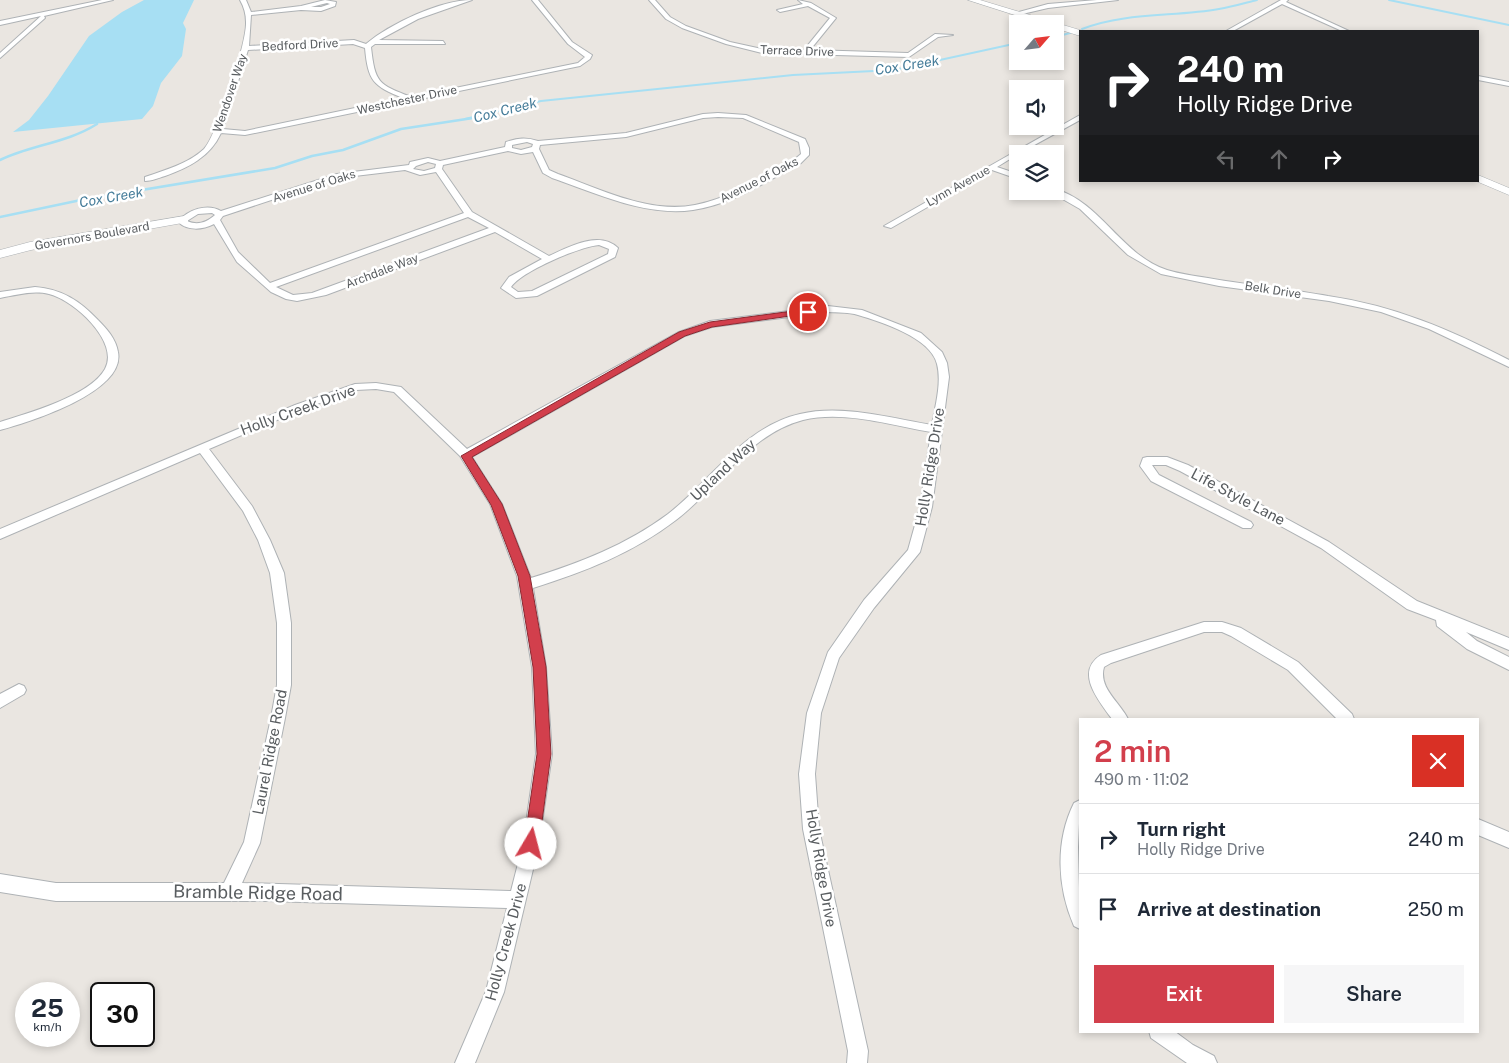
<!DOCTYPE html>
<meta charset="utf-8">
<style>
:root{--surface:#fff;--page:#f6f6f7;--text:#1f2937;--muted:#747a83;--line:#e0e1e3;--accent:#d23f4c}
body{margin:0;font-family:"Public Sans",sans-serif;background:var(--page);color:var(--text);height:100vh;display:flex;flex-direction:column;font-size:19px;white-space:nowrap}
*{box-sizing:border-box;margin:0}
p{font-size:16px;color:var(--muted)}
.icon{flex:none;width:28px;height:28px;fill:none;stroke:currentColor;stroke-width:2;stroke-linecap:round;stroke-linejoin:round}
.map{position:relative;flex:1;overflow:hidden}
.side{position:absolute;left:1079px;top:718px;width:400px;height:315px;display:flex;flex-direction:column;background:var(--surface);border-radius:0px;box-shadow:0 2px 8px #0003}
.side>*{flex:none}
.hud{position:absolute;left:1079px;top:30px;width:400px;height:152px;border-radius:0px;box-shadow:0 2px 8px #0003;background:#202124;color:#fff;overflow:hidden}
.needle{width:32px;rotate:62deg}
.buttons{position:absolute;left:1009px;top:15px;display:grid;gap:10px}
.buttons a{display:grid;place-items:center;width:55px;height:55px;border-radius:0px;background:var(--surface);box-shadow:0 2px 8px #0003;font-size:25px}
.speed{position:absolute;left:15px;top:982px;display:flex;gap:10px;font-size:25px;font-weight:700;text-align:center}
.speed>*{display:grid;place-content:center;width:65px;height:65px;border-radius:50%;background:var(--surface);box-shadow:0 2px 8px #0003;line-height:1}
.speed small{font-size:12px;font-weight:400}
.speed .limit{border:2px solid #111;border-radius:8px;background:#fff;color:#111}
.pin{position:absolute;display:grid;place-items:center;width:42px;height:42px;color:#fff;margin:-21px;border:2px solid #fff;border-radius:50%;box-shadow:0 1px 5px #0007}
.me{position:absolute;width:55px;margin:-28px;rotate:8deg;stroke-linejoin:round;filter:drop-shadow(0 0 4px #0008)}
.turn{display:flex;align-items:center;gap:18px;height:105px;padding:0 15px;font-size:22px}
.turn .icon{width:65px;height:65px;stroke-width:2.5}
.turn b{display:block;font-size:35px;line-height:42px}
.lanes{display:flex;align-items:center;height:48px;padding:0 15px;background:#0003;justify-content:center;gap:25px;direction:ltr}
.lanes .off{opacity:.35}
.round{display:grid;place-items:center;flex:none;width:52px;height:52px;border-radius:0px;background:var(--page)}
.head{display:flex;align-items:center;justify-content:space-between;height:85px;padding:0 15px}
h1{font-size:30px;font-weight:600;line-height:38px;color:var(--accent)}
.cta{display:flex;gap:10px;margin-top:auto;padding:10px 15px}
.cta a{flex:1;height:58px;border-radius:0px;background:var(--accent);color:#fff;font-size:20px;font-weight:600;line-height:58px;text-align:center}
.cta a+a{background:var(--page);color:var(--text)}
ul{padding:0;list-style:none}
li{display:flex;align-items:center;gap:15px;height:70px;padding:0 15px;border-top:1px solid var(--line)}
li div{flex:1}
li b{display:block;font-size:19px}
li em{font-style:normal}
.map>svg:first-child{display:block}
.water{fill:#a7dff3}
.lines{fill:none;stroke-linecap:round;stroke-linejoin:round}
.stream-far1{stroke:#a7dff3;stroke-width:2}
.stream{stroke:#a7dff3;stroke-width:2.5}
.street-casing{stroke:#aeb2b5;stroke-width:2}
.secondary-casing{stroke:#adb1b4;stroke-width:1}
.street{fill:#fff;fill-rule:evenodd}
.secondary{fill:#fff;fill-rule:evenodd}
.route{fill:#d23f4c;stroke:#882931}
.labels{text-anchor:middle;stroke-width:5;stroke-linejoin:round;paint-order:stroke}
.far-street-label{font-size:12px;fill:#595d60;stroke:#fff}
.far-water-label{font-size:14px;font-style:italic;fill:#467d9a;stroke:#fff}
.street-label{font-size:15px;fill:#595d60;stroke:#fff}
.near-street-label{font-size:18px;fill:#595d60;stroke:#fff}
</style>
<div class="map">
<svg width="1509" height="1063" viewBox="0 0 1509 1063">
<rect width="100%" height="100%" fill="#eae6e1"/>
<!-- water -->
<path class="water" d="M 144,0 L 194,0 L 183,23 L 186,29 L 182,56 L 161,83 L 153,106 L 142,119 L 13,132 L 29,120 L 48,96 L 89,36 L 122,12 Z"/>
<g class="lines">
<!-- stream-far1 -->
<path class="stream-far1" d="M 1389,0 L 1509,25
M 1082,29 C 1125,12 1175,17 1219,9 C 1232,7 1245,3 1257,0
M 1055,37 L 1070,33
M 465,119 L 541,101 L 793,75 L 894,70 L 1018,43"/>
<!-- stream -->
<path class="stream" d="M 0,160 C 31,145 67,143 97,124
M 0,217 L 81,200 L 275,168 L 312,156 L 343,150 L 401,129 L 473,118"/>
<!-- street casing -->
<g class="street-casing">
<path id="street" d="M 102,0 L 113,0 L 44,16 L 45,18 L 0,58 L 0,53 L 41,16 L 0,25 L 0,21 Z
M 240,0 L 246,0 L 251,12 L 301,6 L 325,0 L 336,2 L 335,6 L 321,11 L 301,10 L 251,15 L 249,46 L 354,40 L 366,44 C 390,24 440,0 472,0 L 418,19 L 379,40 L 443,41 L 445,44 L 375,44 L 371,47 C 375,83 378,84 411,97 L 578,63 L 585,57 L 568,44 L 532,0 L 538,0 L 572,42 L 592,55 L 590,59 L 580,66 L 245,135 L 221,133 C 210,157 188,168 165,176 C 158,178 152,181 145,181 L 145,177 C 165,170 188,164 204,149 C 217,135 247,42 246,22 C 246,14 244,7 240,0 ZM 327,3 L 330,4 L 321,7 L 311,7 ZM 353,44 L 365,48 C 368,81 373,86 403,98 L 245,131 L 223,129 L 248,50 Z
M 649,0 L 655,0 L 670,17 L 686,26 L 730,42 L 762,49 L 804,50 L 830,18 L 808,6 L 780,12 L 777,10 L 803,4 L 798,0 L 811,3 L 836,18 L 810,50 L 908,53 L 935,34 L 953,35 L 938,37 L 909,57 L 762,53 L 726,44 L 682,28 L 666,19 Z
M 1097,0 L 1118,0 L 1048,8 L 1018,15 L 1015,13 L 1048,4 Z
M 1281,0 L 1288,0 L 1286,2 L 1349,31 L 1342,31 L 1282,4 L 1233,31 L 1226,31 Z
M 1478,76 L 1509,82 L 1509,86 L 1478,80 Z
M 718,113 L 746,115 L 805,139 L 809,148 L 809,155 L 801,163 C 767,181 731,205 693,210 C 646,217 596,193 552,178 L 543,173 L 533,152 L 521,154 L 508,151 L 443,165 L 442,169 L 472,212 L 549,256 C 569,247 599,230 618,248 L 615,257 L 537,296 L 516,298 L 501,288 L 509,277 L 542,259 L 495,232 L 326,295 L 297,301 L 286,299 L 271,292 L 237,262 L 214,224 C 202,230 188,231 178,222 C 187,210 207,203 221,211 L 337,174 L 409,165 L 410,162 L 428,158 L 440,161 L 505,147 L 506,142 C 518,138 526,137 538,141 L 626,133 L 703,114 ZM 718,117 L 743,118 L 799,142 L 801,154 L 795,159 C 764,177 731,198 695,205 C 649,214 600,189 558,174 L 549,170 L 539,149 L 540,145 L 626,137 L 703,118 ZM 527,142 L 533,144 L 532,147 L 521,150 L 512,148 L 512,145 ZM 428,162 L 436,164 L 435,168 L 424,171 L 413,169 L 416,166 ZM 405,170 L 420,175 L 436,172 L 464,213 L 270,283 L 238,252 L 220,220 L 223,216 L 338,178 ZM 212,213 L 215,215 C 207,222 198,226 187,221 L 198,214 ZM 468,217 L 489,228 L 312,293 L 293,295 L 276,287 ZM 599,245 L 609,249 L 608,254 L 532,291 L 518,292 L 511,287 C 522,271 579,247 599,245 Z
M 1080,115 L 1080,120 L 1018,154 L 997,167 L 1018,174 L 1018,179 L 992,170 L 891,228 L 884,226 Z
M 1055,189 C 1101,202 1121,255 1167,270 C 1180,274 1195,276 1208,278 C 1248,285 1288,289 1328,296 C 1395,306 1449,329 1509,360 L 1509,367 L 1429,329 L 1381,312 L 1329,301 L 1219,286 L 1161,274 L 1128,255 L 1080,209 L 1052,193 L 1051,191 L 1055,191 Z
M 35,287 C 62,289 80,301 98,320 C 107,329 116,339 118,352 C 126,392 29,422 0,430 L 0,422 C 28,413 90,396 105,369 C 120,342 74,300 49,294 C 33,290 16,295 0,298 L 0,292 Z
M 828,306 L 862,310 L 921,333 L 942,352 L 947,363 L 949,377 L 932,507 L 920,552 L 874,608 L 839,658 L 821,713 L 815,774 L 819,829 L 868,1051 L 867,1063 L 847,1063 L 848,1051 L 803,829 L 799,774 L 807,713 L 828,652 L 864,600 L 908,550 L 920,507 L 931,432 C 891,425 843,410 803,420 C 749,434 718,488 676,520 C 633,553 584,572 533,588 L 546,667 L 552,754 L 539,844 L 504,992 L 475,1063 L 455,1063 L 486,991 L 507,908 L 268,901 L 56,901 L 0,892 L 0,874 L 56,883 L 224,883 L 244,842 L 271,718 L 277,685 L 277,623 L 270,573 L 258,540 L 243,511 L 200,453 L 0,539 L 0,529 L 295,405 L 355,384 L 376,383 L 401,387 L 467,449 L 679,332 L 710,321 ZM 828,312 C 838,313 849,312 858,315 C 882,322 931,338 937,364 C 942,383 935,406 932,425 C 890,418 842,404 800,414 C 743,427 712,480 668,514 C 626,545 580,563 531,578 L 502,504 L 472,457 L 685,336 L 712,327 ZM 376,389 L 394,392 L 460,456 L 490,504 L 517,576 L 532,667 L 536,754 L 523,844 L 511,891 L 242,883 L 260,843 L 285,718 L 291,685 L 291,623 L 284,573 L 270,540 L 252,506 L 209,449 L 303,409 L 356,390 Z
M 1147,457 L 1167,457 L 1188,465 L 1329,542 L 1417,601 L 1509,638 L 1509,650 L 1466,632 L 1477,641 L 1509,657 L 1509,670 L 1467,649 L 1437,626 L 1436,620 L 1407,609 L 1321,548 L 1180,471 L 1166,465 L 1152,465 L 1159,475 L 1251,522 L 1253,525 L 1251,528 L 1243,528 L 1151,481 L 1140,466 L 1143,458 Z
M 1204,622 L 1222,622 L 1241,628 L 1298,662 L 1352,714 L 1354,719 L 1337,719 L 1288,670 L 1231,636 L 1222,632 L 1204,632 L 1111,663 L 1104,667 C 1098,688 1120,702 1128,719 L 1112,719 C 1099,701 1074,672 1101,655 Z
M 19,684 L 24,686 L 26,690 L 24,694 L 0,708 L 0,694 Z
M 1080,800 L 1078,847 L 1080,929 L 1074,926 C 1057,887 1055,841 1074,803 Z
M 1478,819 L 1509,832 L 1509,848 L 1478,835 Z
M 1149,1031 L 1174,1031 L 1193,1045 L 1214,1056 L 1217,1063 L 1187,1063 L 1151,1038 Z"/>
</g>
<!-- secondary casing -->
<g class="secondary-casing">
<path id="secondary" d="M 968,0 L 980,0 L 1083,31 L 1080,31 L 1080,35 L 1077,35 L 1055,28 L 1055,24 L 1043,24 Z
M 1478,175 L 1509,188 L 1509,195 L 1476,181 Z
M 184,216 L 188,218 L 188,222 L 31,250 L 0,258 L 0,250 L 30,242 Z"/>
</g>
<!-- street -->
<use href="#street" class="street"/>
<!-- secondary -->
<use href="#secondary" class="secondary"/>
</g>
<!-- route -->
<path class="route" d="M 808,309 L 812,310 L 812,313 L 712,327 L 685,336 L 472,457 L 502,504 L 530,576 L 546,667 L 551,754 L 539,844 L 537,849 L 531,851 L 526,849 L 524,844 L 537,754 L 533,667 L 518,576 L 491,505 L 461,456 L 679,332 L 710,322 Z"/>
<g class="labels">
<!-- far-street labels -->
<g class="far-street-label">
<text transform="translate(300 45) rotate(-3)" y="4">Bedford Drive</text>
<text transform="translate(797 51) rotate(2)" y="4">Terrace Drive</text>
<text transform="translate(230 93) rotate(-71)" y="4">Wendover Way</text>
<text transform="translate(407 100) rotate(-12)" y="4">Westchester Drive</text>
<text transform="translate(759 180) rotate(-27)" y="4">Avenue of Oaks</text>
<text transform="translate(314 186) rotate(-17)" y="4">Avenue of Oaks</text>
<text transform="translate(958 186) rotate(-29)" y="4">Lynn Avenue</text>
<text transform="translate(92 236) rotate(-10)" y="4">Governors Boulevard</text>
<text transform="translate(382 271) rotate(-21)" y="4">Archdale Way</text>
<text transform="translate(1273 290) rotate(9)" y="4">Belk Drive</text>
</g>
<!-- far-water labels -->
<g class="far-water-label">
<text transform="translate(907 65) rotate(-9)" y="5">Cox Creek</text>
<text transform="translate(505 110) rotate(-14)" y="5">Cox Creek</text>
<text transform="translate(111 197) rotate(-10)" y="5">Cox Creek</text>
</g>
<!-- street labels -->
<g class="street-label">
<text transform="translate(298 410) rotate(-20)" y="5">Holly Creek Drive</text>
<text transform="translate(930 467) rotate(-81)" y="5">Holly Ridge Drive</text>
<text transform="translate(723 470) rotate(-43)" y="5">Upland Way</text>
<text transform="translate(1238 497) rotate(28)" y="5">Life Style Lane</text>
<text transform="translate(270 752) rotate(-79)" y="5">Laurel Ridge Road</text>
<text transform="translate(821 868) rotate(80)" y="5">Holly Ridge Drive</text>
<text transform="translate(506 942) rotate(-75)" y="5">Holly Creek Drive</text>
</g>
<!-- near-street labels -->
<g class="near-street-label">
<text transform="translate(258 893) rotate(1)" y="6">Bramble Ridge Road</text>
</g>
</g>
</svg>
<div class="buttons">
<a><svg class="needle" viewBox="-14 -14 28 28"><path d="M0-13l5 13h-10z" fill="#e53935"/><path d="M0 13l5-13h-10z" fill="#747a83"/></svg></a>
<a><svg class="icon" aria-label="sound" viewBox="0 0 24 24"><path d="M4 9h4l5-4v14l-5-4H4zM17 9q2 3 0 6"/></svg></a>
<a><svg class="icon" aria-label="layers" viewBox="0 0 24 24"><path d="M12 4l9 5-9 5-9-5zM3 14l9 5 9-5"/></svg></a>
</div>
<div class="speed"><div>25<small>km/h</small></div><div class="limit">30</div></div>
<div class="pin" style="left:808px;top:312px;background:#d93025"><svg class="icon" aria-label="arrive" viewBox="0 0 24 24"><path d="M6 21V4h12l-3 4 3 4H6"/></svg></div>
<svg class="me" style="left:531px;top:844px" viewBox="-20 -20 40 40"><circle r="19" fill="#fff"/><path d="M0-13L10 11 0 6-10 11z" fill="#d23f4c"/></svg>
<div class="hud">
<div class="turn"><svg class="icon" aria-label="right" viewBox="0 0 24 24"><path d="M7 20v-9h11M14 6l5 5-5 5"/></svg><div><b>240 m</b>Holly Ridge Drive</div></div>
<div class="lanes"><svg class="icon off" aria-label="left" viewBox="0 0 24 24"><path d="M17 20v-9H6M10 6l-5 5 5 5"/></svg><svg class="icon off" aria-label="ahead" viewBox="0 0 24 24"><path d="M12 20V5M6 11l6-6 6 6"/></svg><svg class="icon" aria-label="right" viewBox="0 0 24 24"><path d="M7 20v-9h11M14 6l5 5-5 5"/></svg></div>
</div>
<section class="side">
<div class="head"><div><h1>2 min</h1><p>490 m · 11:02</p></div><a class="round" style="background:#d93025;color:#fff"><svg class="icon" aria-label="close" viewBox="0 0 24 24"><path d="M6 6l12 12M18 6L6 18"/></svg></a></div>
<ul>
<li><svg class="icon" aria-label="right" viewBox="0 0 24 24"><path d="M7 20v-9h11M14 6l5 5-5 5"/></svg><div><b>Turn right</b><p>Holly Ridge Drive</p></div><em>240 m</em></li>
<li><svg class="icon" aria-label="arrive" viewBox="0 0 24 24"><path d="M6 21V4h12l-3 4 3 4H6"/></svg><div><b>Arrive at destination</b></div><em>250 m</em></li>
</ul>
<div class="cta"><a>Exit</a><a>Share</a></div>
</section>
</div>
